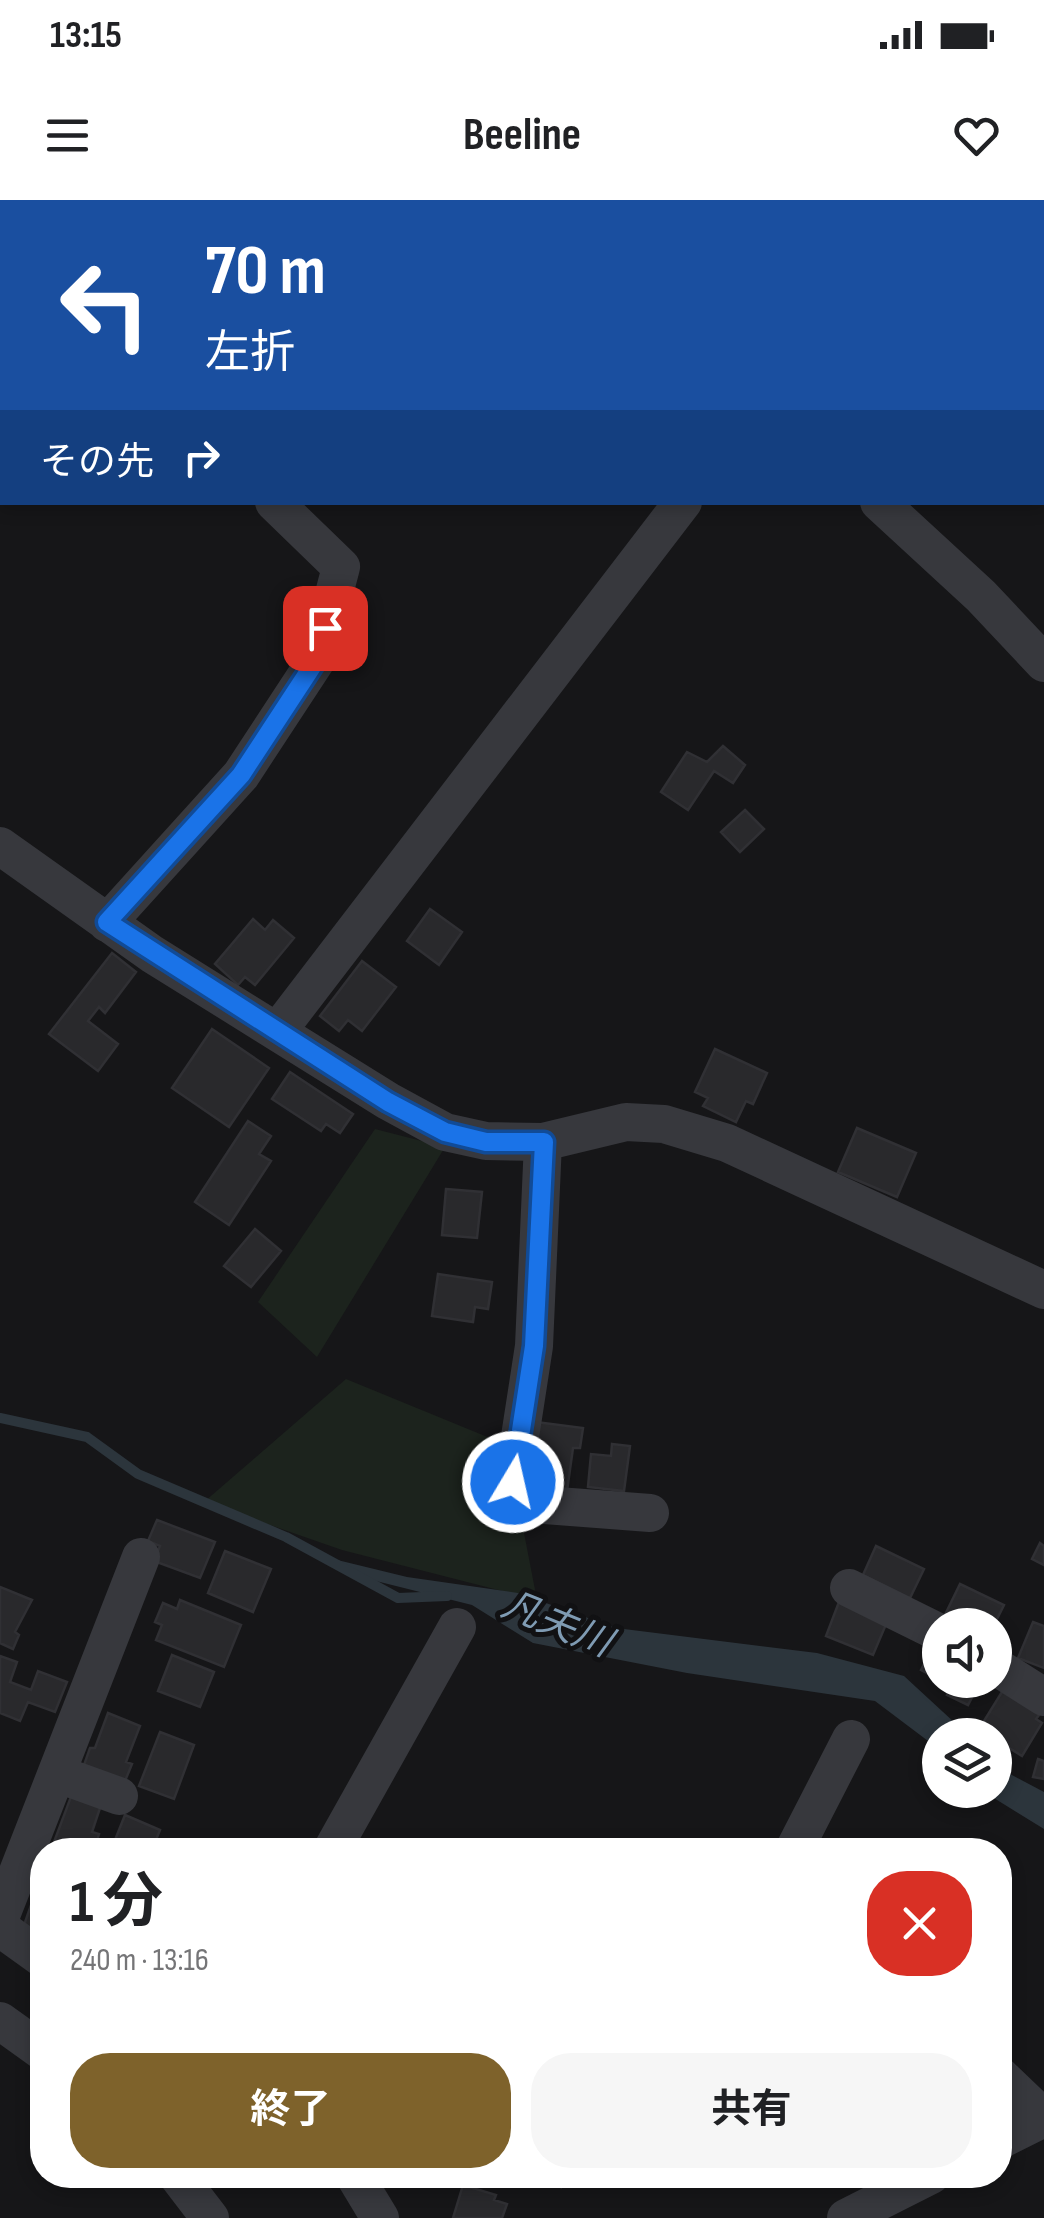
<!DOCTYPE html>
<html lang="ja">
<meta charset="utf-8">
<style>
:root{--surface:#fff;--page:#f6f6f6;--text:#202124;--muted:#757577;--accent:#7e622b}
body{margin:0;font-family:"Sofia Sans Condensed","Noto Sans JP",sans-serif;background:var(--page);color:var(--text);height:100vh;display:flex;flex-direction:column;font-size:38px;white-space:nowrap}
*{box-sizing:border-box;margin:0}
p{font-size:32px;color:var(--muted)}
.icon{flex:none;width:55px;height:55px;fill:none;stroke:currentColor;stroke-width:2;stroke-linecap:round;stroke-linejoin:round}
.map{position:relative;flex:1;overflow:hidden}
.sheet{position:absolute;left:30px;top:1638px;width:982px;height:350px;display:flex;flex-direction:column;background:var(--surface);border-radius:40px;box-shadow:0 5px 15px #0003}
.sheet>*{flex:none}
.banner{position:absolute;left:0px;top:0px;width:1045px;height:305px;box-shadow:0 5px 15px #0003;background:#1a4fa0;color:#fff;overflow:hidden}
.buttons{position:absolute;left:922px;top:1408px;display:grid;gap:20px}
.buttons a{display:grid;place-items:center;width:90px;height:90px;border-radius:50%;background:var(--surface);box-shadow:0 5px 15px #0003;font-size:50px}
.pin{position:absolute;display:grid;place-items:center;width:85px;height:85px;color:#fff;margin:-42px;border-radius:20px;box-shadow:0 5px 15px #0006}
.me{position:absolute;width:110px;margin:-55px;rotate:9deg;stroke-linejoin:round;filter:drop-shadow(0 0 8px #0008)}
.turn{display:flex;align-items:center;gap:35px;height:210px;padding:0 40px;font-size:45px}
.turn .icon{width:130px;height:130px;stroke-width:2.5}
.turn b{display:block;font-size:70px;line-height:85px}
.then{display:flex;align-items:center;height:95px;padding:0 40px;background:#0003;gap:20px;font-size:38px}
.round{display:grid;place-items:center;flex:none;width:105px;height:105px;border-radius:40px;background:var(--page)}
.head{display:flex;align-items:center;justify-content:space-between;height:170px;padding:0 40px}
h1{font-size:60px;font-weight:700;line-height:75px}
.action{display:flex;gap:20px;margin-top:auto;padding:20px 40px}
.action a{flex:1;height:115px;border-radius:40px;background:var(--accent);color:#fff;font-size:40px;font-weight:700;line-height:115px;text-align:center}
.action a+a{background:var(--page);color:var(--text)}
.status{display:flex;justify-content:space-between;align-items:center;height:70px;padding:0 50px;background:var(--surface);direction:ltr}
.status svg{height:28px;fill:currentColor}
header{display:flex;justify-content:space-between;align-items:center;height:130px;padding:0 40px;background:var(--surface);font-size:45px;font-weight:700}
.map>svg:first-child{display:block}
.green{fill:#1c231d}
.water{fill:#2c353c}
.lines{fill:none;stroke-linecap:round;stroke-linejoin:round}
.stream{stroke:#2c353c;stroke-width:10}
.building{fill:#29292c;stroke:#303034;stroke-width:2.5}
.minor{stroke:#37383d;stroke-width:38}
.major{stroke:#53555c;stroke-width:48}
.route-casing{stroke:#114b97;stroke-width:25}
.route{stroke:#1a73e8;stroke-width:18}
.labels{text-anchor:middle;stroke-width:10;stroke-linejoin:round;paint-order:stroke}
.water-label{font-size:38px;font-style:italic;fill:#7f9bb3;stroke:#111113}
</style>
<div class="status"><b>13:15</b><svg viewBox="0 0 49 12"><path d="M0 12V9h3v3zM5 12V6h3v6zM10 12V3h3v9zM15 12V0h3v12zM26 1h20v11H26zM47 4h2v5h-2z"/></svg></div>
<header><svg class="icon" aria-label="menu" viewBox="0 0 24 24"><path d="M4 6h16M4 12h16M4 18h16"/></svg>Beeline<svg class="icon" aria-label="heart" viewBox="0 0 24 24"><path d="M12 20l-8-8c-3-5 5-10 8-4 3-6 11-1 8 4z"/></svg></header>
<div class="map">
<svg width="1044" height="2018" viewBox="0 0 1044 2018">
<rect width="100%" height="100%" fill="#161618"/>
<!-- green -->
<path class="green" d="M 375,929 L 445,947 L 317,1157 L 258,1102 Z
M 346,1179 L 507,1245 L 537,1400 L 342,1350 L 204,1302 Z"/>
<!-- water -->
<path class="water" d="M 325,1357 L 407,1377 L 518,1393 L 616,1428 L 817,1453 L 904,1476 L 968,1535 L 940,1535 L 940,1550 L 875,1501 L 687,1473 L 533,1443 L 472,1405 L 360,1377 Z
M 995,1560 L 1010,1574 L 1044,1592 L 1044,1629 L 981,1590 L 995,1590 Z"/>
<g class="lines">
<!-- stream -->
<path class="stream" d="M 0,1218 L 87,1237 L 138,1274 L 286,1337 L 398,1398 L 447,1396"/>
</g>
<!-- building -->
<path class="building" d="M 67,0 L 103,0 L 106,2 L 65,2 Z
M 360,0 L 425,0 L 428,2 L 358,2 Z
M 723,546 L 745,565 L 733,583 L 714,571 L 688,610 L 661,592 L 687,552 L 707,562 Z
M 745,610 L 764,629 L 740,652 L 721,632 Z
M 430,709 L 462,732 L 439,765 L 407,741 Z
M 253,719 L 265,730 L 273,720 L 294,738 L 255,785 L 245,777 L 238,785 L 215,764 Z
M 112,753 L 136,772 L 105,813 L 99,807 L 88,821 L 118,844 L 98,871 L 49,834 Z
M 362,761 L 396,787 L 362,831 L 348,820 L 339,831 L 320,816 Z
M 212,829 L 269,868 L 229,927 L 172,888 Z
M 715,849 L 767,873 L 753,904 L 746,901 L 736,922 L 703,906 L 708,898 L 695,892 Z
M 290,872 L 353,914 L 340,933 L 326,924 L 321,931 L 272,899 Z
M 248,921 L 271,936 L 259,954 L 271,961 L 229,1025 L 195,1002 Z
M 857,928 L 916,953 L 897,997 L 838,972 Z
M 446,989 L 482,992 L 477,1038 L 442,1035 Z
M 255,1029 L 281,1051 L 251,1087 L 224,1066 Z
M 438,1074 L 492,1082 L 488,1109 L 475,1107 L 473,1122 L 432,1116 Z
M 536,1222 L 583,1228 L 580,1248 L 573,1248 L 567,1291 L 528,1285 Z
M 612,1244 L 630,1246 L 624,1291 L 588,1287 L 591,1254 L 611,1256 Z
M 157,1320 L 215,1342 L 200,1378 L 154,1361 L 160,1346 L 148,1341 Z
M 1040,1343 L 1044,1346 L 1044,1365 L 1032,1359 Z
M 876,1346 L 924,1369 L 910,1398 L 863,1375 Z
M 225,1351 L 271,1369 L 253,1412 L 208,1393 Z
M 960,1384 L 1004,1405 L 994,1425 L 956,1425 L 943,1419 Z
M 0,1387 L 32,1400 L 15,1432 L 19,1435 L 13,1449 L 0,1443 Z
M 180,1400 L 241,1425 L 224,1467 L 156,1440 L 162,1425 L 155,1422 L 163,1403 L 177,1409 Z
M 839,1402 L 887,1422 L 873,1455 L 826,1436 Z
M 1033,1422 L 1044,1426 L 1044,1468 L 1018,1458 Z
M 935,1443 L 940,1445 L 940,1480 L 921,1470 Z
M 172,1455 L 214,1472 L 200,1507 L 158,1491 Z
M 0,1456 L 17,1462 L 10,1482 L 31,1490 L 38,1471 L 67,1482 L 55,1512 L 28,1502 L 20,1521 L 0,1513 Z
M 940,1480 L 981,1480 L 968,1505 L 947,1495 L 952,1486 Z
M 1005,1487 L 1042,1511 L 1036,1519 L 1042,1523 L 1022,1556 L 995,1539 L 995,1535 L 979,1529 Z
M 108,1513 L 140,1526 L 126,1562 L 132,1564 L 125,1581 L 84,1565 L 90,1548 L 95,1548 Z
M 160,1532 L 194,1545 L 174,1599 L 139,1586 Z
M 1038,1559 L 1044,1561 L 1044,1579 L 1033,1577 Z
M 72,1594 L 101,1605 L 92,1632 L 99,1634 L 94,1650 L 51,1650 Z
M 125,1615 L 160,1630 L 152,1650 L 111,1650 Z
M 38,1667 L 42,1669 L 42,1732 L 24,1725 L 36,1691 L 30,1689 Z
M 535,1975 L 567,1975 L 561,1987 Z
M 463,1985 L 496,1995 L 494,2000 L 507,2004 L 502,2018 L 453,2018 Z"/>
<g class="lines">
<!-- minor -->
<path class="minor" d="M 287,0 L 290,2
M 498,0 L 502,2
M 689,0 L 693,2
M 916,2 L 918,0
M 879,302 L 981,396 L 1044,463
M 0,646 L 152,754 L 388,901 L 445,932 L 486,941 L 543,942 L 626,922 L 664,924 L 727,943 L 1044,1090
M 107,723 L 241,575 L 317,459 L 341,367 L 274,302
M 277,832 L 683,302
M 543,942 L 534,1146 L 513,1282 L 531,1304 L 650,1313
M 849,1388 L 940,1433
M 995,1466 L 1044,1497
M 58,1574 L 119,1596
M 332,1650 L 457,1427
M 794,1650 L 851,1539
M 0,1718 L 141,1357
M 0,1728 L 42,1758
M 0,1821 L 42,1851
M 1000,1876 L 1044,1918
M 1000,1940 L 1044,1918
M 177,1975 L 210,2018
M 354,1975 L 380,2018
M 846,2018 L 931,1975"/>
<!-- major -->
<path class="major" d="M 32,2 L 34,0
M 0,39 L 2,36"/>
</g>
<g class="lines">
<!-- route casing -->
<g class="route-casing">
<path id="route" d="M 325,428 L 317,459 L 241,575 L 107,722 L 388,902 L 445,932 L 486,942 L 544,942 L 534,1146 L 513,1282"/>
</g>
<!-- route -->
<use href="#route" class="route"/>
</g>
<g class="labels">
<!-- water labels -->
<g class="water-label">
<text transform="translate(557 1423) rotate(22)" y="13">凡夫川</text>
</g>
</g>
</svg>
<div class="buttons">
<a><svg class="icon" aria-label="sound" viewBox="0 0 24 24"><path d="M4 9h4l5-4v14l-5-4H4zM17 9q2 3 0 6"/></svg></a>
<a><svg class="icon" aria-label="layers" viewBox="0 0 24 24"><path d="M12 4l9 5-9 5-9-5zM3 14l9 5 9-5"/></svg></a>
</div>
<div class="pin" style="left:325px;top:428px;background:#d93025"><svg class="icon" aria-label="arrive" viewBox="0 0 24 24"><path d="M6 21V4h12l-3 4 3 4H6"/></svg></div>
<svg class="me" style="left:513px;top:1282px" viewBox="-20 -20 40 40"><circle r="17" fill="#1a73e8" stroke="#fff" stroke-width="3"/><path d="M0-11L8 9 0 5-8 9z" fill="#fff"/></svg>
<div class="banner">
<div class="turn"><svg class="icon" aria-label="left" viewBox="0 0 24 24"><path d="M17 20v-9H6M10 6l-5 5 5 5"/></svg><div><b>70 m</b>左折</div></div>
<div class="then">その先<svg class="icon" aria-label="right" viewBox="0 0 24 24"><path d="M7 20v-9h11M14 6l5 5-5 5"/></svg></div>
</div>
<section class="sheet">
<div class="head"><div><h1>1 分</h1><p>240 m · 13:16</p></div><a class="round" style="background:#d93025;color:#fff"><svg class="icon" aria-label="close" viewBox="0 0 24 24"><path d="M6 6l12 12M18 6L6 18"/></svg></a></div>
<div class="action"><a>終了</a><a>共有</a></div>
</section>
</div>
